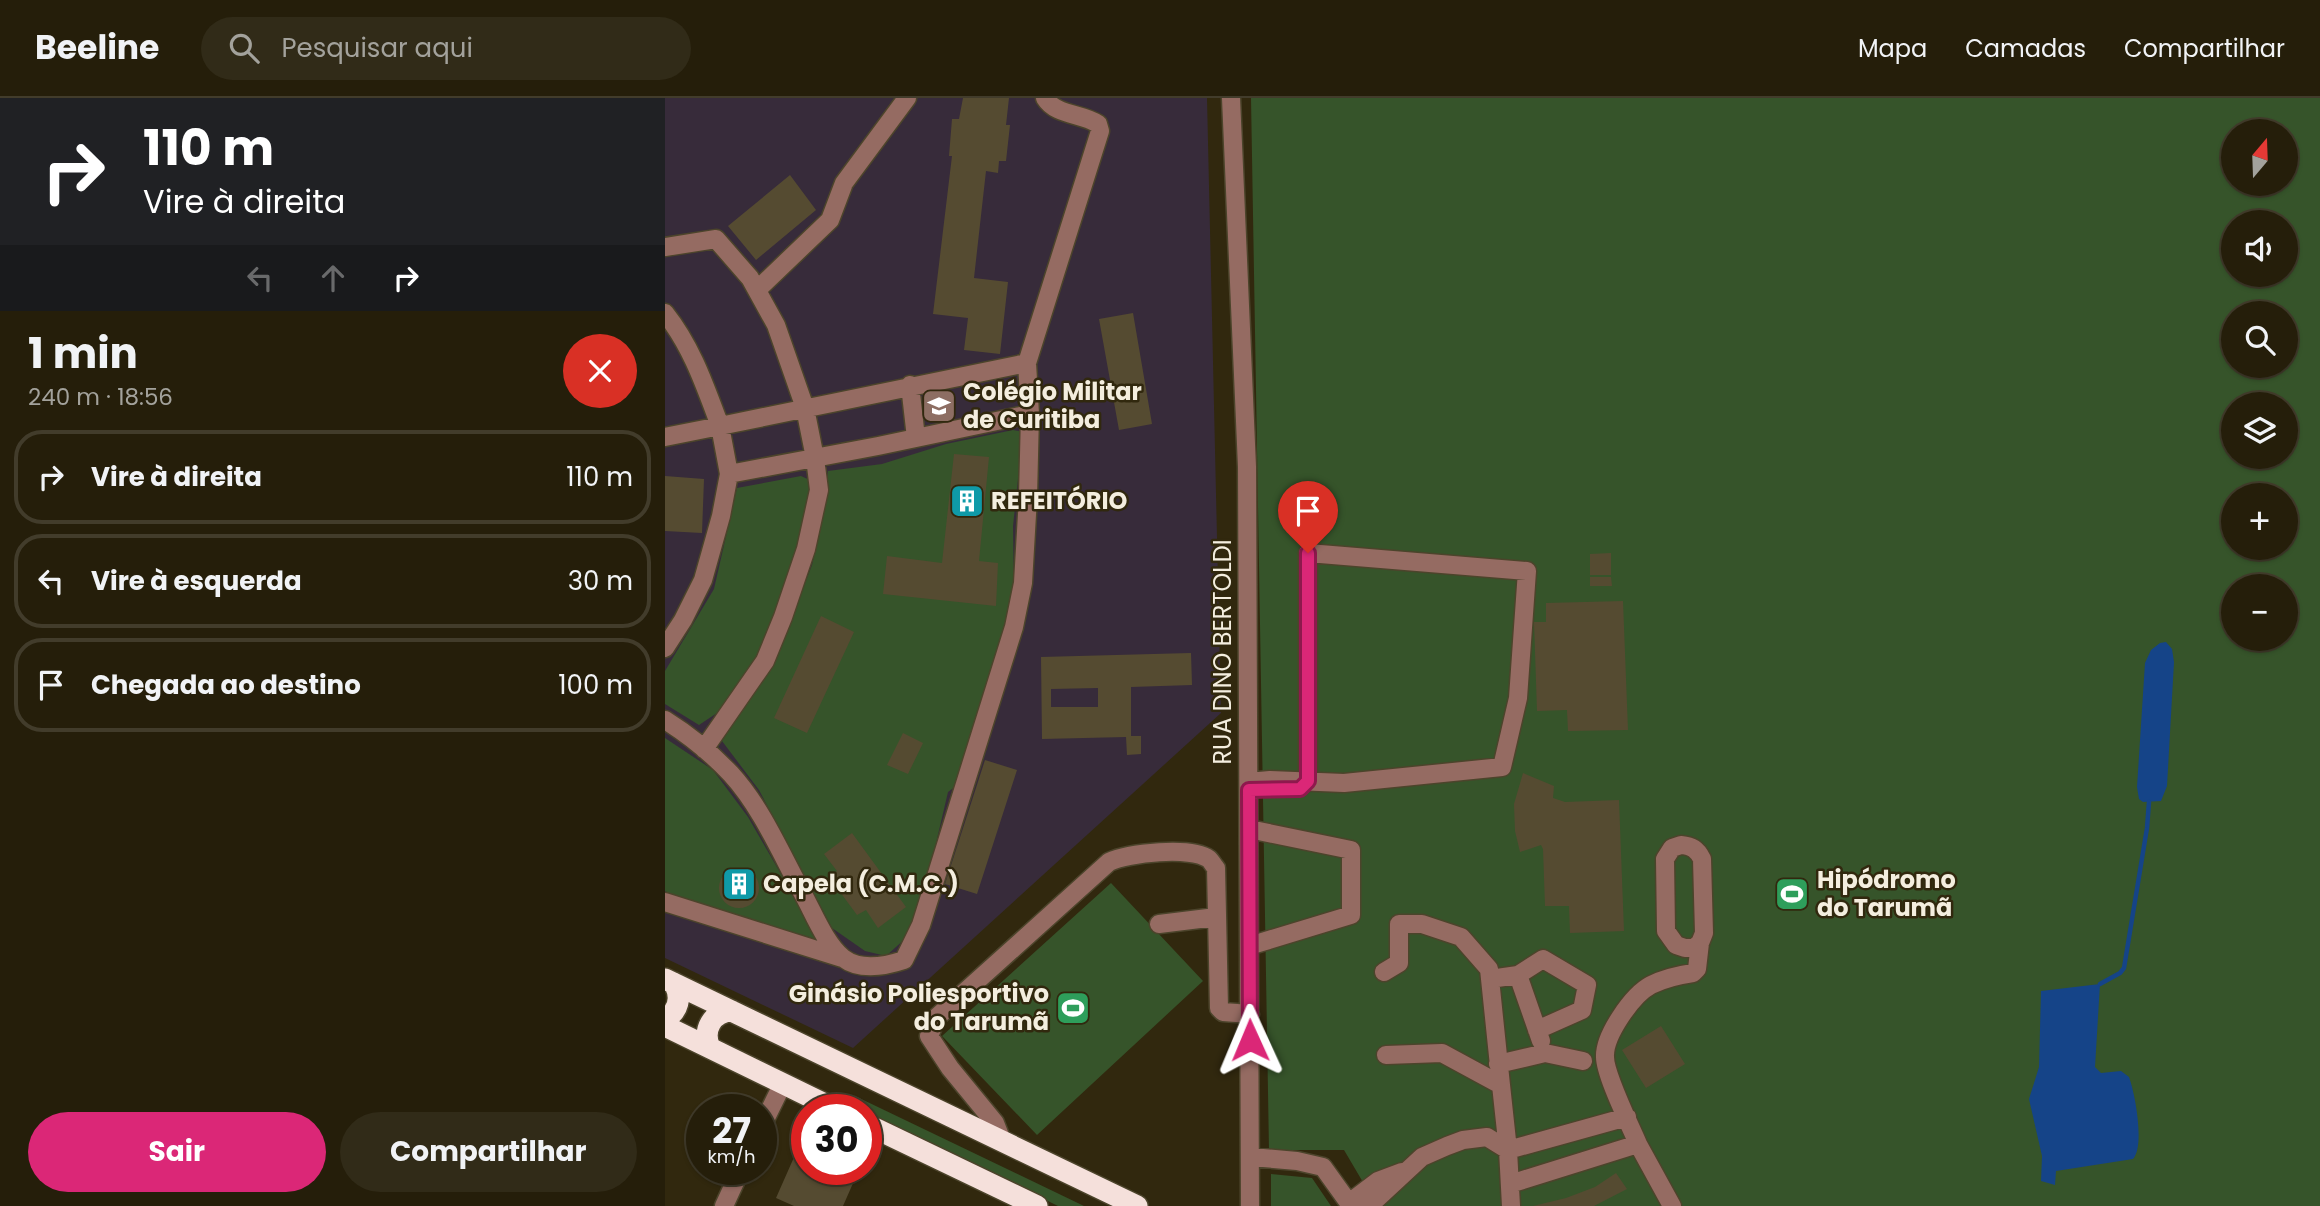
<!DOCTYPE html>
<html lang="pt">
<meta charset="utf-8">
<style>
:root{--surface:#251e0a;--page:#312b18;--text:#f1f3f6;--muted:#a3a29c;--line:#423c2b;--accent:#db2777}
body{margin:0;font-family:Poppins,sans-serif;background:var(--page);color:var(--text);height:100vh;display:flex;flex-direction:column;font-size:26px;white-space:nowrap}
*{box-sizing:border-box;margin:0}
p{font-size:23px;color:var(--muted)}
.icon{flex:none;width:38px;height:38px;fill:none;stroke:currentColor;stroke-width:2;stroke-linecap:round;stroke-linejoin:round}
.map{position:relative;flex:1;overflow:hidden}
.drawer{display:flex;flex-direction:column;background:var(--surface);width:665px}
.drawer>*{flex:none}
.hud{background:#202124;color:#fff;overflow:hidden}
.needle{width:46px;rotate:19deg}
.controls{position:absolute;left:1556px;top:21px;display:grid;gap:14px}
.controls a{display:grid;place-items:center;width:77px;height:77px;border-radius:50%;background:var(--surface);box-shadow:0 2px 5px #0004,0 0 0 2px var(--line);font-size:35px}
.speed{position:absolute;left:21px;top:996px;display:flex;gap:14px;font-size:35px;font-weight:700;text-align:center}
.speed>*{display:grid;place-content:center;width:91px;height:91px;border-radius:50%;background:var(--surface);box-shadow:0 2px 5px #0004,0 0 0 2px var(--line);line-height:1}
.speed small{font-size:18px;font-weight:400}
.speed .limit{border:10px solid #d22;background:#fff;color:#111}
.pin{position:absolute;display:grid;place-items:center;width:60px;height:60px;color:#fff;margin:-72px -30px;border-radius:50% 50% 50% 0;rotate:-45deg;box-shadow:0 0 7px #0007}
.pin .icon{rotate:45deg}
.me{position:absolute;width:77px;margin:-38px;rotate:359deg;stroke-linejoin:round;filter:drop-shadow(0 0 5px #0008)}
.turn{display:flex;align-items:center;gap:24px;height:147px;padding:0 28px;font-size:32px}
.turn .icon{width:91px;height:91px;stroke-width:2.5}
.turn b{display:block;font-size:49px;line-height:60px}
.lanes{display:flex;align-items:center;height:66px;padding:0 28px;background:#0003;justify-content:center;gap:35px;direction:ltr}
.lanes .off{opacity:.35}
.round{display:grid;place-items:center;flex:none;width:74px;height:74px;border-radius:37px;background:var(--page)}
.headline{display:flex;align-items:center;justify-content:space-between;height:119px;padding:0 28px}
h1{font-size:42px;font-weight:700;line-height:52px}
.action{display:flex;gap:14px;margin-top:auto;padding:14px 28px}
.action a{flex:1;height:80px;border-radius:42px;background:var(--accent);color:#fff;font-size:28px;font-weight:700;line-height:80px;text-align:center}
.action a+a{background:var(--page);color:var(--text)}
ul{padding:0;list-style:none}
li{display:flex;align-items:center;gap:21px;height:94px;margin:0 14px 10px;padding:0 14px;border:4px solid var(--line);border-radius:28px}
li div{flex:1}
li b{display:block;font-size:26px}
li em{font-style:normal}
header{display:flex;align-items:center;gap:42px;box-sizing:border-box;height:98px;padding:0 35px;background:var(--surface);border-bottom:2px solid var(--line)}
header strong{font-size:33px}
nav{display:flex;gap:38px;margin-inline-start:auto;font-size:24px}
.search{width:490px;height:63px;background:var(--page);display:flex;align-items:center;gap:18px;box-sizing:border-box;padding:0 24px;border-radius:38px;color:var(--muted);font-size:26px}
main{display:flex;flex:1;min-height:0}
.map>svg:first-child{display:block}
.education{fill:#372b3a}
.green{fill:#36542a;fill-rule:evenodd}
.water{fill:#154488}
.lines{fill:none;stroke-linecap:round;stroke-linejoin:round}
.stream{stroke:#154488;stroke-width:4.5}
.building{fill:#554b31;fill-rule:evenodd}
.minor-casing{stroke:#4c442b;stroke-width:21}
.highway-casing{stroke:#4c442b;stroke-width:24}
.minor{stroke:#956b62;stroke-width:18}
.highway{stroke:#f5e0db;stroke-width:21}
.route-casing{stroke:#8e194d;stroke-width:18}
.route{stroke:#db2777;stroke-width:12}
.labels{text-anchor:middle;stroke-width:5;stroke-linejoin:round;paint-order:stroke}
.poi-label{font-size:24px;font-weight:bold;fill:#f4eedf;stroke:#31280e;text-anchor:start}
.street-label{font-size:24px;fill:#f4eedf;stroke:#31280e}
</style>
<header>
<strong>Beeline</strong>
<div class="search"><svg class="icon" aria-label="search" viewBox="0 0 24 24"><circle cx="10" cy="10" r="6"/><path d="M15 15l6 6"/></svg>Pesquisar aqui</div>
<nav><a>Mapa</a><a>Camadas</a><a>Compartilhar</a></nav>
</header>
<main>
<section class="drawer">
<div class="hud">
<div class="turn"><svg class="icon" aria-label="right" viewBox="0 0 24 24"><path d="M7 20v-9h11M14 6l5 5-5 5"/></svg><div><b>110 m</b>Vire à direita</div></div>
<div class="lanes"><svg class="icon off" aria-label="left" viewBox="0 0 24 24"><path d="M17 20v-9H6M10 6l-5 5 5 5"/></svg><svg class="icon off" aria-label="ahead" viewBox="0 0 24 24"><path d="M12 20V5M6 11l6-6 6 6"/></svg><svg class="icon" aria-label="right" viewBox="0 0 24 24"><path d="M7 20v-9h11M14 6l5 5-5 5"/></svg></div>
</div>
<div class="headline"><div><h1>1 min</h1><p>240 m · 18:56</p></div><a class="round" style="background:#d93025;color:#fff"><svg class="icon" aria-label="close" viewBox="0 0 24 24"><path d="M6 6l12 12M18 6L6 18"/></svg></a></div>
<ul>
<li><svg class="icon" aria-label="right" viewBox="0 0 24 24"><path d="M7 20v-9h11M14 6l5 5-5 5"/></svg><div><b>Vire à direita</b></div><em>110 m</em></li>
<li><svg class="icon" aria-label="left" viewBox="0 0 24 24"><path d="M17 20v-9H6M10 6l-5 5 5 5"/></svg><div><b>Vire à esquerda</b></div><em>30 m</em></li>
<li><svg class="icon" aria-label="arrive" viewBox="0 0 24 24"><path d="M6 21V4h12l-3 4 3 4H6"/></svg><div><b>Chegada ao destino</b></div><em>100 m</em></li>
</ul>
<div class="action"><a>Sair</a><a>Compartilhar</a></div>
</section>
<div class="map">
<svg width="1655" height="1108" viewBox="0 0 1655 1108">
<rect width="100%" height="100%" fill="#31280e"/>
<!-- education -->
<path class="education" d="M 0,0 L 542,0 L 556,615 L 188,950 L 0,860 Z"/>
<!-- green -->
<path class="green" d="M 586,0 L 1655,0 L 1655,1108 L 712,1108 L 679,1052 L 604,1052 ZM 1568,33 L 1620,33 L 1620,86 L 1568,86 ZM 1568,124 L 1620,124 L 1620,177 L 1568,177 ZM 1568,215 L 1620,215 L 1620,268 L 1568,268 ZM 1568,306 L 1620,306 L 1620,359 L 1568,359 ZM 1568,397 L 1620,397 L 1620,450 L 1568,450 ZM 1568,488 L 1620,488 L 1620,541 L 1568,541 Z
M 348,332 L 358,334 L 348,428 L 349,497 L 307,644 L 291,688 L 283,694 L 261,788 L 242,839 L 221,858 L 200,853 L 167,830 L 94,692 L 57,643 L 115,550 L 147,467 L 159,413 L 163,373 L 217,366 L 281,346 Z
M 136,378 L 147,383 L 135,451 L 101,543 L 58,611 L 34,627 L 0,606 L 0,573 L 49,491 L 72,390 Z
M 0,640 L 48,672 L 83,719 L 154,842 L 14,800 L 0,793 Z
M 446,785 L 538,883 L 372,1037 L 277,938 Z
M 190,998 L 419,1108 L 393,1108 L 186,1006 Z
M 606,1076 L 647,1080 L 666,1108 L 606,1108 Z"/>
<!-- water -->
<path class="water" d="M 1501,544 L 1507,551 L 1509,564 L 1502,688 L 1496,703 L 1478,704 L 1474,701 L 1472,689 L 1480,565 L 1486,552 L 1495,545 Z
M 1435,886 L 1430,969 L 1436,975 L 1456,973 L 1464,979 C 1470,995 1480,1048 1468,1061 L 1391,1073 L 1390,1087 L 1376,1083 L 1377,1058 L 1364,1001 L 1374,969 L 1376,893 Z"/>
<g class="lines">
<!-- stream -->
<path class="stream" d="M 1435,886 L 1455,875 L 1459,870 L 1482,730 L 1484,704"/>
</g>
<!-- building -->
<path class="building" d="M 298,0 L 344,0 L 341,27 L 345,27 L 341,63 L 334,63 L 333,75 L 321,73 L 309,180 L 343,184 L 335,256 L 299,252 L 303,220 L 268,216 L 287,58 L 284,58 L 287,21 L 294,21 Z
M 125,77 L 151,112 L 91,162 L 63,128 Z
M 468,215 L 487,326 L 454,332 L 434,221 Z
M 289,356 L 324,359 L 314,463 L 333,465 L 331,508 L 218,496 L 222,458 L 277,465 Z
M 0,378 L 39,381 L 37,435 L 0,433 Z
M 946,455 L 946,477 L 925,477 L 925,456 Z
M 925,479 L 946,479 L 947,488 L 925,488 Z
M 958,503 L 963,632 L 903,633 L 902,612 L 872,613 L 869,524 L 881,524 L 881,505 Z
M 156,518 L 189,534 L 142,635 L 109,620 Z
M 526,555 L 527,587 L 466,589 L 466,638 L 476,638 L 476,656 L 462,657 L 461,639 L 377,641 L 376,559 ZM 433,590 L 433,609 L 386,609 L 386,591 Z
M 238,635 L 258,645 L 243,676 L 222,667 Z
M 320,662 L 352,672 L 312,796 L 280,786 Z
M 858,675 L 889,688 L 888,700 L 900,704 L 954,702 L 959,833 L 905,835 L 904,808 L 880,808 L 878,751 L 876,747 L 855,754 L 850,733 L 849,706 Z
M 187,735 L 241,809 L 213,830 L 201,812 L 192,817 L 164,779 L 172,773 L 159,756 Z
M54 790a20 20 0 1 1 40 0a20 20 0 1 1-40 0Z
M 996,928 L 1020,966 L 981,990 L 957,952 Z
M 130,1057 L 142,1062 L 142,1071 L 162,1071 L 189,1083 L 178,1108 L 129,1108 L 111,1100 Z
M 951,1075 L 962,1091 L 929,1108 L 868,1108 L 901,1100 L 930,1089 Z"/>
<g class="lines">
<!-- minor casing -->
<g class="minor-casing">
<path id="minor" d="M 566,0 L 582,369 L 585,1108
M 0,149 L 51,141 L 85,180 L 111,227 L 140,310 L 150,360 L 154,392 L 141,451 L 118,519 L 100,563 L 39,651
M 92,192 L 165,122 L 179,85 L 242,0
M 0,215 C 27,249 40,288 55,328 L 0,339
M 245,287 L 251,340
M 64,376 L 213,348 L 365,316
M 0,550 L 18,522 L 38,482 L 56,418 L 64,376 L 55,328 L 362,265
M 0,622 C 24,637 47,656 66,676 C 97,710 116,756 138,796 C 149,816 160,845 178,860 C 195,873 221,868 239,862 L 256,827 L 349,529 L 358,485 L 363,399 L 365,316 L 362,265 L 435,33 L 433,26 C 417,15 391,18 380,0
M 584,684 L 605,682 L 679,685 L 837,669 L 853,600 L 862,473 L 643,455 L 643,674
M 1016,747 C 1027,748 1032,751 1037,761 L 1039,835 L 1035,845 L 1029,850 L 1020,850 L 1011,847 L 1001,833 L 1000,761 L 1007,750 Z
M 0,804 L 177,860
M 494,826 L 551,819
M 584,848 L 686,817 L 686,752 L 584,731
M 719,874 L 734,865 L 734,826 L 757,826 L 796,839 L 824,871 L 836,987
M 853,877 L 876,943
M 825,881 L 853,877 L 878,861 L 922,887 L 917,912 L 872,932
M 721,957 L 777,955 L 836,987 L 843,1052 L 962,1019
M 833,966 L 880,955 L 918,963
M 96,1030 L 118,985
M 337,1043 L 330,1025 L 285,970 L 264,938 L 272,919 L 444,764 C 463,755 526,748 544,761 C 547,764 548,767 551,770 L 554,910 L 558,914 L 585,916
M 973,1046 C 965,1027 940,977 940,959 C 939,938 967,897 986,887 C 998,881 1014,877 1028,875 L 1032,871 L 1035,845
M 586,1059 L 632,1063 L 658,1069 L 686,1108
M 845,1086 L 973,1046 L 1007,1108
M 684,1105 L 713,1083 L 737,1074
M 59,1108 L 76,1071
M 704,1108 L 757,1059 L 782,1048 L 798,1042 L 822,1039 L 843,1052 L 846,1108"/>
</g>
<!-- highway casing -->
<g class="highway-casing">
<path id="highway" d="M 0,881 L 472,1108
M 0,921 C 14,913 17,900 9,885
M 0,928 L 172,1012
M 45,950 C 37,932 47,914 67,913
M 201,1026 L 372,1108"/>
</g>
<!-- minor -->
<use href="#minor" class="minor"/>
<!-- highway -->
<use href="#highway" class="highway"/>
</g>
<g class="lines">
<!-- route casing -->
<g class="route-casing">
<path id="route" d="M 585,942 L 584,692 L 635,691 L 643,683 L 643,455"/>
</g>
<!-- route -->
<use href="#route" class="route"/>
</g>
<!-- icons -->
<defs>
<g id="school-square" transform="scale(1.75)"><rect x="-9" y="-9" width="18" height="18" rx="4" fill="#8d6e63" stroke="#31280e"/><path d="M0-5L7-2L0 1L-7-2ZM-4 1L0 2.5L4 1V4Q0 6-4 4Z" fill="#fff"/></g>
<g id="building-square" transform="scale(1.75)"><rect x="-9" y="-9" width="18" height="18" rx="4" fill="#0f9aa8" stroke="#31280e"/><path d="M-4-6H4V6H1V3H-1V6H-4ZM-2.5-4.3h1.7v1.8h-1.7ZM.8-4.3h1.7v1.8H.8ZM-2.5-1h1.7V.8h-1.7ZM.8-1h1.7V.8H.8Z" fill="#fff"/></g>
<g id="stadium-square" transform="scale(1.75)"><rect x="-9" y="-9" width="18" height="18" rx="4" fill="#2e9e5b" stroke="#31280e"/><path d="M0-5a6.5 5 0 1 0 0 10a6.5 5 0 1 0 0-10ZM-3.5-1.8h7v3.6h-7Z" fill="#fff"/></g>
</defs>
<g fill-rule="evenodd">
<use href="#school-square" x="274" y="308"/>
<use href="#building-square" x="302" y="403"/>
<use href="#building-square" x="74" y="786"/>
<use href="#stadium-square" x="1127" y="796"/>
<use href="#stadium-square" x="408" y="910"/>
</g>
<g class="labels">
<!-- poi labels -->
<g class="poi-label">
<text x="298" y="302">Colégio Militar<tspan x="298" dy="28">de Curitiba</tspan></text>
<text x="326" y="411">REFEITÓRIO</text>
<text x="1152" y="790">Hipódromo<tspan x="1152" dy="28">do Tarumã</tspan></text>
<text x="98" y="794">Capela (C.M.C.)</text>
<text x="384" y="904" text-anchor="end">Ginásio Poliesportivo<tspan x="384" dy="28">do Tarumã</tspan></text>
</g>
<!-- street labels -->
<g class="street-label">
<text transform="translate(558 554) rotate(-90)" y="8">RUA DINO BERTOLDI</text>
</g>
</g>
</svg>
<div class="controls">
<a><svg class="needle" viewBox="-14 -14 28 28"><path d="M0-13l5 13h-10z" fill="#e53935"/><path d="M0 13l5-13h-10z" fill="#a3a29c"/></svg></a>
<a><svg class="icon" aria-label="sound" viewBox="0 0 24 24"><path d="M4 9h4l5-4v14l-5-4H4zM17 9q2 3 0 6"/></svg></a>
<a><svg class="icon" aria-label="search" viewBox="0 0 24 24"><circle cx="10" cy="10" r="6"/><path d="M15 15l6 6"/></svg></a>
<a><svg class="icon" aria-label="layers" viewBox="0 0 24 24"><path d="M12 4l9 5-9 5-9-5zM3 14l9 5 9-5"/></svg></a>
<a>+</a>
<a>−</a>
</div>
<div class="speed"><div>27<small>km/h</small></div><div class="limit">30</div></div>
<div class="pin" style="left:643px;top:455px;background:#d93025"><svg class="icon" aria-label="arrive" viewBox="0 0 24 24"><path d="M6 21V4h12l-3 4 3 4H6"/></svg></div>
<svg class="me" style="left:585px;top:942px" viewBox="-20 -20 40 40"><path d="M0-17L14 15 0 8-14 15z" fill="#db2777" stroke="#fff" stroke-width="4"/></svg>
</div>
</main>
